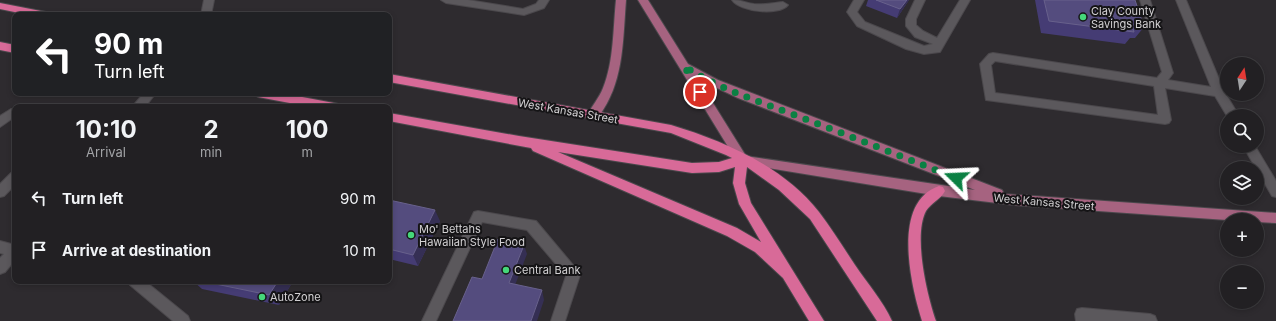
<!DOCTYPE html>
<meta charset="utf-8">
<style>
:root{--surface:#222023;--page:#2a282b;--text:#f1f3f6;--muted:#a2a3a6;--line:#3f3e41}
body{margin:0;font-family:Inter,sans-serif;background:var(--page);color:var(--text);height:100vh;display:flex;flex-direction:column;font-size:15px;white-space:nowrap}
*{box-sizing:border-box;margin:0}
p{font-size:13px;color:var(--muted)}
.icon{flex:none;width:22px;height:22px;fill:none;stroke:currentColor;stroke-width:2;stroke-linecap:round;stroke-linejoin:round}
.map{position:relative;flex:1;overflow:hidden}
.sheet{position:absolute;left:12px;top:104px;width:380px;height:180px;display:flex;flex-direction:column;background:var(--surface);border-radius:8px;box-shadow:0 2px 6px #0003,0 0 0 1px var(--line)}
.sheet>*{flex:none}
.top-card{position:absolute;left:12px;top:12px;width:380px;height:84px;border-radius:8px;box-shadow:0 2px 6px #0003,0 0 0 1px var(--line);background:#202124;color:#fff;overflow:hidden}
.needle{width:26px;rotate:12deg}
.buttons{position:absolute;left:1220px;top:57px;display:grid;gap:8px}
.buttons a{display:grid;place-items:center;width:44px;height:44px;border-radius:50%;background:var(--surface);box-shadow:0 2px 6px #0003,0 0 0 1px var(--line);font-size:20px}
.pin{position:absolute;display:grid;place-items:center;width:34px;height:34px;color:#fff;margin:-17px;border:2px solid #fff;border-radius:50%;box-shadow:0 1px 4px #0007}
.me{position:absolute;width:44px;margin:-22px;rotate:291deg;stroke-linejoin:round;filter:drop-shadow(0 0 3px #0008)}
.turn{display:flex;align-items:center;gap:14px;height:84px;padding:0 16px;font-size:18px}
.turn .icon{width:52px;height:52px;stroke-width:2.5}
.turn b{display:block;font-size:28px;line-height:34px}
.eta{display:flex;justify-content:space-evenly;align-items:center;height:68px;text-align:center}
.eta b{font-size:24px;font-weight:700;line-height:28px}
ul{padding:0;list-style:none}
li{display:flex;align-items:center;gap:12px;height:52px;padding:0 16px}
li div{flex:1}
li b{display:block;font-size:15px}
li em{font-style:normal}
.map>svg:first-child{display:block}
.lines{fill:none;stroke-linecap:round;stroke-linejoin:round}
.minor-casing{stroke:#4b484c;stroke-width:2}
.major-casing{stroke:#4b484c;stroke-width:2}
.highway-casing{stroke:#4b484c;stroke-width:2}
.minor{fill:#5b585c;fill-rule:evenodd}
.major{fill:#a66380;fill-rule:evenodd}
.highway{fill:#d86a98;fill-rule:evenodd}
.wall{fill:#453c74}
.shaded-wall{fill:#352f54}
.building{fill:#544c7e;stroke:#68618c}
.route{stroke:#0b8043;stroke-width:7;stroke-dasharray:0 12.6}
.poi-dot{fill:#45d77a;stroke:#151416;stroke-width:1.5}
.labels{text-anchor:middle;stroke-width:4;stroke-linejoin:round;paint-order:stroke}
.poi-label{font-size:11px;fill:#d3d1d3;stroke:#151416;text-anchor:start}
.street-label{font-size:11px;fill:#d3d1d3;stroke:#151416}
</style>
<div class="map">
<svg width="1276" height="321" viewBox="0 0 1276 321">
<rect width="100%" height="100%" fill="#2e2b2f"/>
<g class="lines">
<!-- minor casing -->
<g class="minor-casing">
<path id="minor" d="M 204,0 L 214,0 L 211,15 L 201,15 Z
M 441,0 L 468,0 L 523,9 L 536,4 L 539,0 L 549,0 L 544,8 L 524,15 L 446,3 Z
M 732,0 C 741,0 746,3 754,4 C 764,5 773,3 783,2 L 788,5 C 779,16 740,12 732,0 Z
M 854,0 L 864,0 L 857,12 L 865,22 L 924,46 L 933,44 L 915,37 L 906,26 L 906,19 L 915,0 L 925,0 L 916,19 L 916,25 L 923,31 L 937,38 L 960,0 L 970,0 L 940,52 L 924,54 L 906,49 L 857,26 L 847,12 Z
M 1140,0 L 1150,0 L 1173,73 L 1168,80 L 1211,87 L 1176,0 L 1186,0 L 1224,91 L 1239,116 L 1227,116 L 1215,96 L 1165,88 L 1171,120 L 1169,123 L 1165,124 L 986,100 L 980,64 L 989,54 L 993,53 L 1157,78 L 1162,72 ZM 995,61 L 1154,86 L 1158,115 L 995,93 L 991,65 Z
M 144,93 L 156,93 L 145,107 L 132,107 Z
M 11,109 L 15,110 L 15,118 L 13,118 L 0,127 L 0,116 Z
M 1243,146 L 1255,146 L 1276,181 L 1276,197 L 1272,196 Z
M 15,172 L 15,185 L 4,196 L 0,197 L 0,184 L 11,173 Z
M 478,211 L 536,221 L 578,271 L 580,275 L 565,321 L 551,321 L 566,276 L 527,230 L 482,222 L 436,321 L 422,321 L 474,212 Z
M 0,241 L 15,245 L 15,260 L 5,272 L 0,274 L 0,258 L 4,254 L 0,253 Z
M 128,281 L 145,281 L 188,316 L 190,321 L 173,321 L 130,285 Z
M 1082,308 L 1150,314 L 1155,316 L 1157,321 L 1076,321 L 1075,314 L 1077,309 Z"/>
</g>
<!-- major casing -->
<g class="major-casing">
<path id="major" d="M 616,0 L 626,0 C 623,37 624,78 603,110 C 599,116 597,120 589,118 L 587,115 C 592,106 599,98 603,88 C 614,61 613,29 616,0 Z
M 638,0 L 648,0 L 688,64 L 718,80 L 1002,190 L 1004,194 L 1276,213 L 1276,223 L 1257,222 L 1257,220 L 1227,220 L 1014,205 L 939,196 L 738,163 ZM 698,79 L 738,98 L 975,190 L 746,156 Z"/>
</g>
<!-- highway casing -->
<g class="highway-casing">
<path id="highway" d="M 0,3 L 46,12 L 51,15 L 29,15 L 0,9 Z
M 0,42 L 15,45 L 15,53 L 0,50 Z
M 389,74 L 671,125 C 724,141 783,166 819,212 C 832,229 843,247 855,265 C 867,283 883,301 892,321 L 877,321 L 810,219 L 779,190 L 747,167 L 745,183 L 751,203 L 824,321 L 809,321 L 783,278 L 755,252 L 727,236 L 533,151 L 531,148 L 389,121 L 389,113 L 519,136 L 692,163 L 719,162 L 732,158 L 726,155 L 671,133 L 389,82 ZM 558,152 L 692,173 L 719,172 L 735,167 L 733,183 L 739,204 L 761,242 L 737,228 Z
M 252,93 L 281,93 L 334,103 L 338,104 L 340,107 L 311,107 L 258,97 Z
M 939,186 L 943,187 L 945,191 C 941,199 931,203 926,211 C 913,236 927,295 936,321 L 922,321 C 911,286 891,202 939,186 Z"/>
</g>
<!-- minor -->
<use href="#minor" class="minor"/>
<!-- major -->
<use href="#major" class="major"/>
<!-- highway -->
<use href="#highway" class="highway"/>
</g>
<!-- wall -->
<path class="wall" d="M 868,0 L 909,0 L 897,18 L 866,6 Z
M 1035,0 L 1135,0 L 1144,27 L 1135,38 L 1130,38 L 1125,44 L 1041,33 Z
M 389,200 L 440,221 L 418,266 L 389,259 Z
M 193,281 L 293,281 L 279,305 L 202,289 Z"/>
<!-- shaded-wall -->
<path class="shaded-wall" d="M 907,0 L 909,0 L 897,18 L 900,9 Z
M 435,210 L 440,221 L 418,266 L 413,255 Z
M 524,245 L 527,254 L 512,293 L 509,283 Z
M 278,281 L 293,281 L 279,305 L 269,295 Z
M 542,290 L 544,300 L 537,321 L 531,321 Z"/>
<!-- building -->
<path class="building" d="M 876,0 L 907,0 L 900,9 Z
M 1044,0 L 1135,0 L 1144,27 L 1132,25 L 1134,32 L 1049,21 Z
M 389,200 L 435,210 L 413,255 L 389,249 Z
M 498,239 L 524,245 L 509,283 L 542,290 L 531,321 L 453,321 L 472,277 L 482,279 Z
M 201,281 L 278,281 L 269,295 Z"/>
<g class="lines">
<!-- route -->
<path class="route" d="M 700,92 L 684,66 C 721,90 756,100 797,116 C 850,136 903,157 956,178"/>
</g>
<!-- markers -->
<g class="poi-dot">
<circle cx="1083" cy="17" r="4"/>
<circle cx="411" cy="235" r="4"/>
<circle cx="506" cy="270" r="4"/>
<circle cx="262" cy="297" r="4"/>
</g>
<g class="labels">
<!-- poi labels -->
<g class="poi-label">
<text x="1091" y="15">Clay County<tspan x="1091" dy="13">Savings Bank</tspan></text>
<text x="419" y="233">Mo' Bettahs<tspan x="419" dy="13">Hawaiian Style Food</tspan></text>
<text x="514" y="274">Central Bank</text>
<text x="270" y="301">AutoZone</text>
</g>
<!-- street labels -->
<g class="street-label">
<text transform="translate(568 111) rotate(10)" y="4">West Kansas Street</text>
<text transform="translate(1044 202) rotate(5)" y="4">West Kansas Street</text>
</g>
</g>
</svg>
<div class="buttons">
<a><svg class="needle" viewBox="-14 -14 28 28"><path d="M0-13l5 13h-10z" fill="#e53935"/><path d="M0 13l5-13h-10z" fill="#a2a3a6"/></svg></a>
<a><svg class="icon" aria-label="search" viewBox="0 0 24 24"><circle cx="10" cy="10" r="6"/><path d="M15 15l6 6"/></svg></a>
<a><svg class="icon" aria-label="layers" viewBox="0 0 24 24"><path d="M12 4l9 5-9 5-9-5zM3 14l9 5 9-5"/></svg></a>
<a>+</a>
<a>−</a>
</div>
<div class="pin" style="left:700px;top:92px;background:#d93025"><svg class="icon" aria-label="arrive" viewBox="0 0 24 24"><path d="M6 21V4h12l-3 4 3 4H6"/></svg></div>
<svg class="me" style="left:956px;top:178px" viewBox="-20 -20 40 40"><path d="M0-17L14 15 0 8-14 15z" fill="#0b8043" stroke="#fff" stroke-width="4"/></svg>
<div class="top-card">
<div class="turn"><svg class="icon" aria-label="left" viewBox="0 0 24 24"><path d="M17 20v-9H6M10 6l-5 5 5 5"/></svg><div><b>90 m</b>Turn left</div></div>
</div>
<section class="sheet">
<div class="eta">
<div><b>10:10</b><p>Arrival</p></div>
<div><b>2</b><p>min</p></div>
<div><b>100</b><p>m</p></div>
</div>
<ul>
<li><svg class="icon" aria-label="left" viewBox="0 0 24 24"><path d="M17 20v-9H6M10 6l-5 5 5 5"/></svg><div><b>Turn left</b></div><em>90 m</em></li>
<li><svg class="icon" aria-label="arrive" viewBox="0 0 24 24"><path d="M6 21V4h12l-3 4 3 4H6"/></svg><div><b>Arrive at destination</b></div><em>10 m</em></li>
</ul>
</section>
</div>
